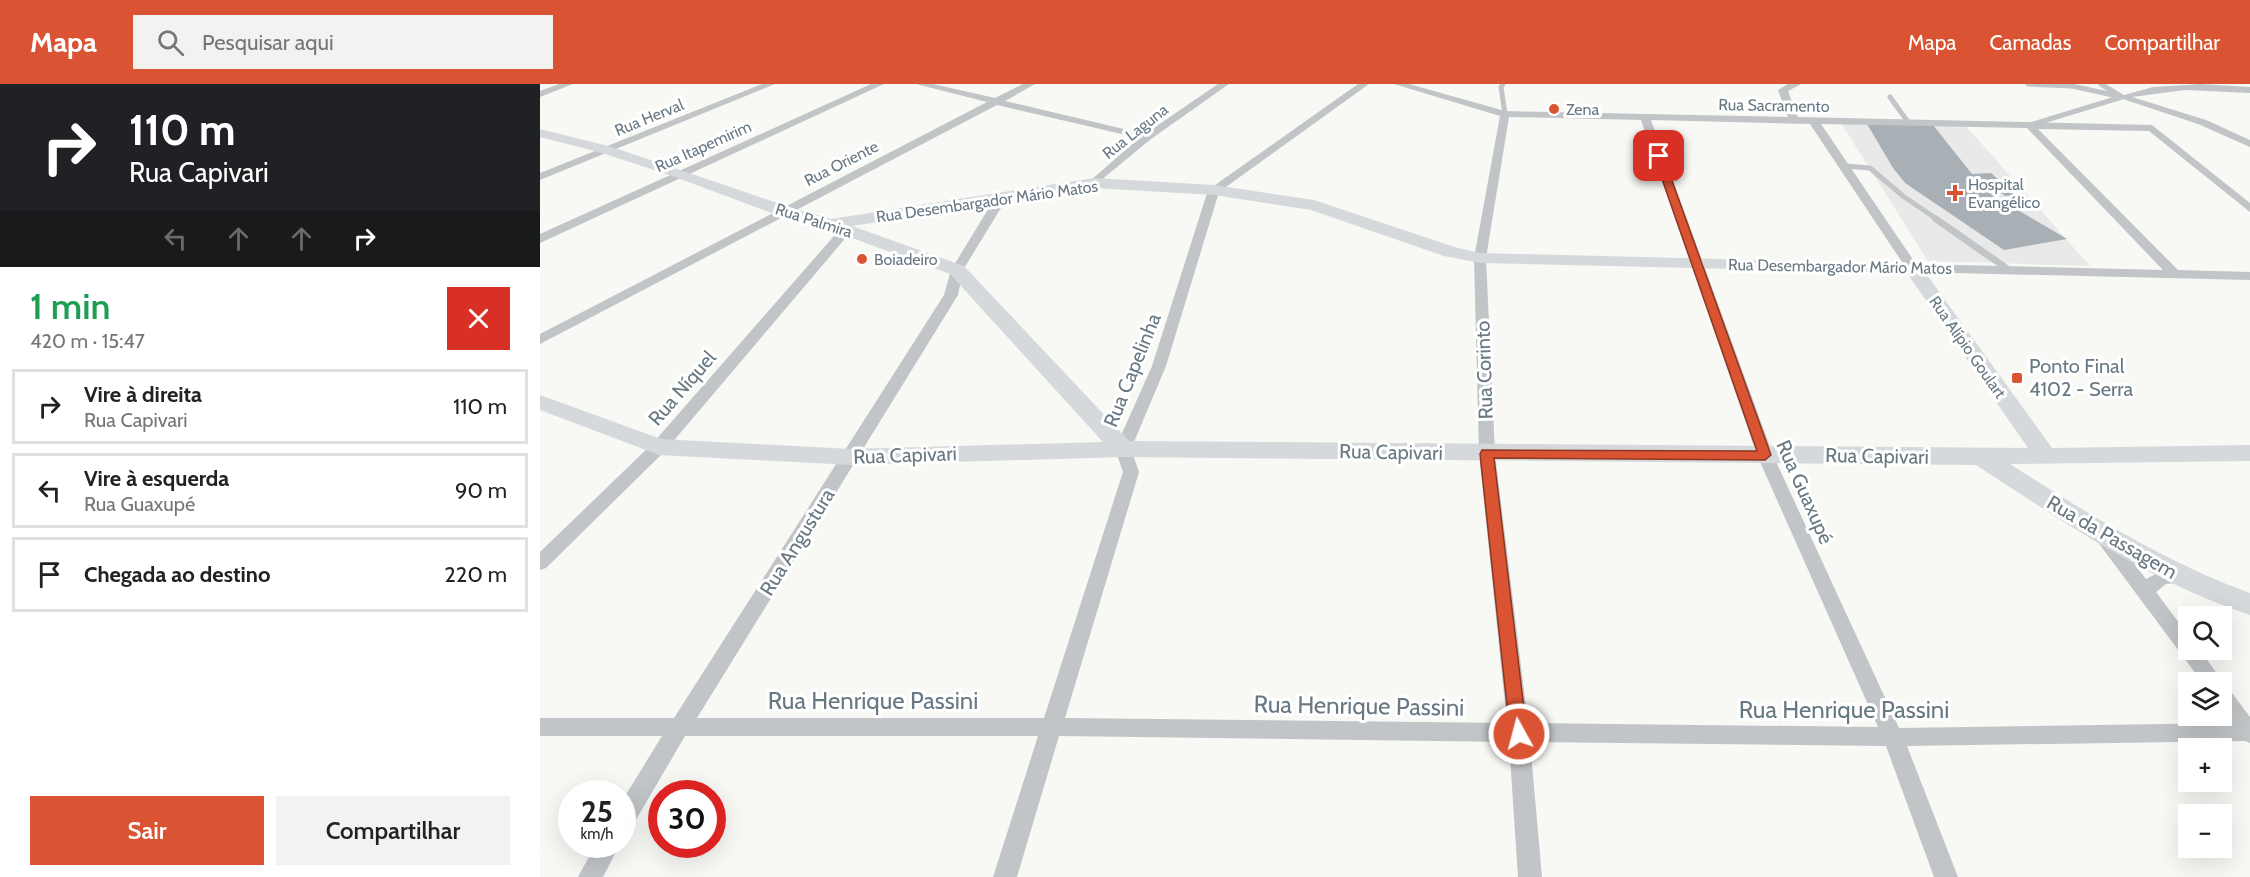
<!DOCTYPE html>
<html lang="pt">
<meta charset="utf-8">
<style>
:root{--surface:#fff;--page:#f2f2f2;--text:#222;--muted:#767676;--line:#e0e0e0;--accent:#da5433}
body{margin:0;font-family:Cabin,sans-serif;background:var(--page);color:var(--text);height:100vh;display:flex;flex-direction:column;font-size:22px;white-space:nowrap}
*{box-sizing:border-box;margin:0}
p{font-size:20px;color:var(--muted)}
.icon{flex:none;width:33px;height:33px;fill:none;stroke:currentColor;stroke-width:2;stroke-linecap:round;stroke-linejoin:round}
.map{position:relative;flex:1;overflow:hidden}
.sheet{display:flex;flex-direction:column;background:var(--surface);width:540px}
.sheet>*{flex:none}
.hud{background:#202124;color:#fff;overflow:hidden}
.tools{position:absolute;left:1638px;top:522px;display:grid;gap:12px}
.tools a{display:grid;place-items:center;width:54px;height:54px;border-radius:0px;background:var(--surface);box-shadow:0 6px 24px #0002;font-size:30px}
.speed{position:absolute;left:18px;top:696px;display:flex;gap:12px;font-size:30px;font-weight:700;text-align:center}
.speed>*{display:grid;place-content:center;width:78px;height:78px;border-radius:50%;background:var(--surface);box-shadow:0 6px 24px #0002;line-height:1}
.speed small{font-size:15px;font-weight:400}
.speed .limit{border:9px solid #d22;background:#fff;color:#111}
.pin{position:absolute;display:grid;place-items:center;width:51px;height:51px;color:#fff;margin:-26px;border-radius:12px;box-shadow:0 3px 9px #0006}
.me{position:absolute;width:66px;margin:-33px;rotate:353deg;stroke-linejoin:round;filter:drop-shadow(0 0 4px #0008)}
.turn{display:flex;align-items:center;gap:21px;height:126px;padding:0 30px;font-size:27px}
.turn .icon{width:78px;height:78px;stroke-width:2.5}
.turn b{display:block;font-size:42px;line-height:51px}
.lanes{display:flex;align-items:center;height:57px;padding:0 30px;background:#0003;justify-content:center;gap:30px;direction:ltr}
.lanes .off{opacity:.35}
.round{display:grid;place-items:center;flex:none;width:63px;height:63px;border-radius:0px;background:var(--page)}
.head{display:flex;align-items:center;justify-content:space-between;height:102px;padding:0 30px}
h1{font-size:36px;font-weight:600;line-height:45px;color:#1e9e55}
.action{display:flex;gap:12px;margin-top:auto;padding:12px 30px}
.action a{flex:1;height:69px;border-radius:0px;background:var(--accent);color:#fff;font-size:24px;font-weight:600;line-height:69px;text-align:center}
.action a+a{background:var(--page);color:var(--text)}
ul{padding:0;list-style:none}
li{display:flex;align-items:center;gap:18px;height:75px;margin:0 12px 9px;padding:0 18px;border:3px solid var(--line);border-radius:0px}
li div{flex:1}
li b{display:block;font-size:22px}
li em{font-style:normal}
header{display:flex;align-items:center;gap:36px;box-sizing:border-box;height:84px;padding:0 30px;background:var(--accent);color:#fff}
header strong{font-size:28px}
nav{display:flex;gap:33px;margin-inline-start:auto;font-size:21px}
.search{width:420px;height:54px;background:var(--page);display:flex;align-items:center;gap:15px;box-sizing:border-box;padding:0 21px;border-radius:0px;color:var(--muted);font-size:22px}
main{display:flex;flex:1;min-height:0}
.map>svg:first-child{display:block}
.built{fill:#e8e9e8}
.building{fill:#a8b0b5}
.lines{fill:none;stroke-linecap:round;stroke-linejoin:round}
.lane-far1{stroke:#c1c5c8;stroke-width:5}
.lane{stroke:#c1c5c8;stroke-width:7}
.street{fill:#c1c5c8;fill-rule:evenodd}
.secondary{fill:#d5d9dc;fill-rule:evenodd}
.route{fill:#da5433;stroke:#8e3721;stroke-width:1.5}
.poi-dot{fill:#da5433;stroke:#fff;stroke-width:2}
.labels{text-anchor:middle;stroke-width:6;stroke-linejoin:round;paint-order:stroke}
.far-street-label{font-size:16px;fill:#687984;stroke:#fff}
.far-poi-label{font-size:16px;fill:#687984;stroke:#fff;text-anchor:start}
.poi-label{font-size:20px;fill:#687984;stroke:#fff;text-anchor:start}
.street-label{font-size:20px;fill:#687984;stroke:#fff}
.near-street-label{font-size:24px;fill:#687984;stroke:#fff}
</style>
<header>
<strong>Mapa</strong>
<div class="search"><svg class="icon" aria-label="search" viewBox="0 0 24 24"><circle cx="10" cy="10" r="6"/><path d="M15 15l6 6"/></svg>Pesquisar aqui</div>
<nav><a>Mapa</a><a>Camadas</a><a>Compartilhar</a></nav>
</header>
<main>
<section class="sheet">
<div class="hud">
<div class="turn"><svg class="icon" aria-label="right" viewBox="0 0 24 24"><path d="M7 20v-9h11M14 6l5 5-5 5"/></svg><div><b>110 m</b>Rua Capivari</div></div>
<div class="lanes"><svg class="icon off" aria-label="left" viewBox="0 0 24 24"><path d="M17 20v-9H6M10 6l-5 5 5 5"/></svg><svg class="icon off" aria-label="ahead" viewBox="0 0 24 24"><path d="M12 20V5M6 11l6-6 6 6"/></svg><svg class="icon off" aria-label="ahead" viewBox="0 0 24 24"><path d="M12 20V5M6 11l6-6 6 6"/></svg><svg class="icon" aria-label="right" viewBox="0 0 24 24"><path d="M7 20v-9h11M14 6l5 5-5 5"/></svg></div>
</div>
<div class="head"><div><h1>1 min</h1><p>420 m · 15:47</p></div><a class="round" style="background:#d93025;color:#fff"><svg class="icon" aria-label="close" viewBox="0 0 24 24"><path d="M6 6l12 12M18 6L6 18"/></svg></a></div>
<ul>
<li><svg class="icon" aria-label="right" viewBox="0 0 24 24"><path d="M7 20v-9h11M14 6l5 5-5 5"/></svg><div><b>Vire à direita</b><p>Rua Capivari</p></div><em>110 m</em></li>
<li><svg class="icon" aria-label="left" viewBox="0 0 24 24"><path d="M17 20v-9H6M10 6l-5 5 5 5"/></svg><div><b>Vire à esquerda</b><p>Rua Guaxupé</p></div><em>90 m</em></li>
<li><svg class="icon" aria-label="arrive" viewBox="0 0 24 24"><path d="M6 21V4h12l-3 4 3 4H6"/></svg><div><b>Chegada ao destino</b></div><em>220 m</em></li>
</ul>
<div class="action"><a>Sair</a><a>Compartilhar</a></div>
</section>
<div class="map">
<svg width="1710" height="793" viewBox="0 0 1710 793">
<rect width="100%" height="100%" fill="#f8f8f5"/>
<!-- built -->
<path class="built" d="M 1301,39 L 1425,41 L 1550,182 L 1388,177 Z"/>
<!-- building -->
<path class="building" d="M 1327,40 L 1393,41 L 1432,90 L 1451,89 L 1475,111 L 1465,112 L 1448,98 L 1432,99 L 1527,155 L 1464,166 L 1365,99 L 1353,84 Z"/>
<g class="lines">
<!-- lane-far1 -->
<path class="lane-far1" d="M 963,0 L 961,3 L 965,30
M 1488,0 L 1532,2 L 1573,11
M 1350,13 L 1368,38
M 1490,41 L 1582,13 L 1561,0
M 1305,82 L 1330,84 L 1363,112 L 1398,136"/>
<!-- lane -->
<path class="lane" d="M 1396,135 L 1469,186"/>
<!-- street -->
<path class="street" d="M 19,0 L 33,0 L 0,13 L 0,7 Z
M 222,0 L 235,0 L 0,96 L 0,89 Z
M 331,0 L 344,0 L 0,159 L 0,150 Z
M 376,0 L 393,0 L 455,14 L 483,0 L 495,0 L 465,17 L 605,50 L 678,0 L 689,0 L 611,55 L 554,102 L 550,101 L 550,97 L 599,54 L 457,21 L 0,260 L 0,250 L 447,18 Z
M 818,0 L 829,0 L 679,108 L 626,282 L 591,365 L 599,388 L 525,634 L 967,639 L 939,370 L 934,174 L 960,32 L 854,0 L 869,0 L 965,27 L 1248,33 L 1238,6 L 1248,0 L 1261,0 L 1248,7 L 1258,33 L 1612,41 L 1710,119 L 1710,128 L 1609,47 L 1498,45 L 1638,186 L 1710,188 L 1710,196 L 1372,188 L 1366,184 L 1270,40 L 1111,36 L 1233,371 L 1359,644 L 1690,639 L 1682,627 L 1682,602 L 1689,605 L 1710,633 L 1710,659 L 1705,657 L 1367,662 L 1418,793 L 1394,793 L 1346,662 L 990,658 L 1002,793 L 978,793 L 969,658 L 519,652 L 477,793 L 453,793 L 498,652 L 145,652 L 90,746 L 82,749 L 82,717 L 122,652 L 0,652 L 0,634 L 134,634 L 404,211 L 411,186 L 455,114 L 461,111 L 467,114 L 423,186 L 418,211 L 157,634 L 504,634 L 583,388 L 575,365 L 612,282 L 668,106 ZM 969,33 L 1101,36 L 1217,371 L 1338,643 L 988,639 L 955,370 L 946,174 ZM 1281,40 L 1487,44 L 1623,186 L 1376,180 Z
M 1661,0 L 1710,3 L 1710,9 L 1645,6 L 1592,13 L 1666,36 L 1710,56 L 1710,63 L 1658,40 L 1577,13 L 1613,3 Z
M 305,143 L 311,147 L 309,150 L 125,367 L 6,484 L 0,486 L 0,468 L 113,359 L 301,144 Z
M 1563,446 L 1569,447 L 1606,495 L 1624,486 L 1645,488 L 1648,493 L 1645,498 L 1626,500 L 1616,508 L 1648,551 L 1648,566 L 1660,566 L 1683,598 L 1682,601 L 1682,598 L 1662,598 L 1557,457 L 1554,452 L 1557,447 Z
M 56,760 L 80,760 L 63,793 L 38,793 Z"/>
<!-- secondary -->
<path class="secondary" d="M 0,45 L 72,63 L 249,123 L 291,135 L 554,94 L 674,101 L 774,116 L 914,163 L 940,169 L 1379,180 L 1512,364 L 1710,361 L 1710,377 L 1470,380 C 1547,429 1624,478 1710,509 L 1710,531 C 1610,498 1524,438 1436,381 L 583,373 L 311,381 L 119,371 L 0,326 L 0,311 L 121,355 L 311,365 L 563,358 L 410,190 L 285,144 L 237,131 L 135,93 L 62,69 L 0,53 ZM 554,104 L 674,111 L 771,126 L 904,172 L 940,179 L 1367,189 L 1488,364 L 589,357 L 424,182 L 312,142 Z"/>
</g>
<!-- route -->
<path class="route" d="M 1115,70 L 1123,72 L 1231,371 L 1225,376 L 954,374 L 987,650 L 985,656 L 979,658 L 972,656 L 970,650 L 940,370 L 942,366 L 1217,367 L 1114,72 Z"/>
<!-- markers -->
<g class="poi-dot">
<circle cx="1014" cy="25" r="6"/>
<path d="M1412 100h6v6h6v6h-6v6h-6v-6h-6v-6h6z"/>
<circle cx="322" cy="175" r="6"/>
<rect x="1471" y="288" width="12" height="12" rx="3"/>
</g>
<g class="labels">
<!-- far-street labels -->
<g class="far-street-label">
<text transform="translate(1234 21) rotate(1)" y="6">Rua Sacramento</text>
<text transform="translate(109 33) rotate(-22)" y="6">Rua Herval</text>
<text transform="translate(595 47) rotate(-38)" y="6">Rua Laguna</text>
<text transform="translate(163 62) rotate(-24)" y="6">Rua Itapemirim</text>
<text transform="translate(301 79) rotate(-27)" y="6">Rua Oriente</text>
<text transform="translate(447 117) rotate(-8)" y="6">Rua Desembargador Mário Matos</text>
<text transform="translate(274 136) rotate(18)" y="6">Rua Palmira</text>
<text transform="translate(1300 182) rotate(1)" y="6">Rua Desembargador Mário Matos</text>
<text transform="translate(1428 263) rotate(55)" y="6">Rua Alípio Goulart</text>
</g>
<!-- far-poi labels -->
<g class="far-poi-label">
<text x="1026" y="31">Zena</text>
<text x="1428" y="106">Hospital<tspan x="1428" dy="18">Evangélico</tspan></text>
<text x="334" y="181">Boiadeiro</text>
</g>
<!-- poi labels -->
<g class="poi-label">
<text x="1489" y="289">Ponto Final<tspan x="1489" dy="23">4102 - Serra</tspan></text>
</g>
<!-- street labels -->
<g class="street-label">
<text transform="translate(592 286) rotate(-68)" y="7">Rua Capelinha</text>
<text transform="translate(944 286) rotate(-92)" y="7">Rua Corinto</text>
<text transform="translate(142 304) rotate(-49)" y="7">Rua Níquel</text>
<text transform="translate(851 368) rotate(1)" y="7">Rua Capivari</text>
<text transform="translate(365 371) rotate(-2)" y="7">Rua Capivari</text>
<text transform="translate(1337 372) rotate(1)" y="7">Rua Capivari</text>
<text transform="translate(1265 408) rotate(66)" y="7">Rua Guaxupé</text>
<text transform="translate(1572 453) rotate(30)" y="7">Rua da Passagem</text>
<text transform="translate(257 458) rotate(-58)" y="7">Rua Angustura</text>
</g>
<!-- near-street labels -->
<g class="near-street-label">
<text x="333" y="625">Rua Henrique Passini</text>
<text transform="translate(819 622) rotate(1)" y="8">Rua Henrique Passini</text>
<text x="1304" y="634">Rua Henrique Passini</text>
</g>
</g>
</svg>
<div class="tools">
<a><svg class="icon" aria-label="search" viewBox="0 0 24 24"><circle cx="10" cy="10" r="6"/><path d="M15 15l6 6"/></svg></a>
<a><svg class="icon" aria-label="layers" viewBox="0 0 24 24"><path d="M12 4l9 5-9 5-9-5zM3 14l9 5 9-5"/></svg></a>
<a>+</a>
<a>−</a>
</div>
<div class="speed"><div>25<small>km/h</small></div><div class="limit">30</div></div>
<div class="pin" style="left:1119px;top:72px;background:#d93025"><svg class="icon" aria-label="arrive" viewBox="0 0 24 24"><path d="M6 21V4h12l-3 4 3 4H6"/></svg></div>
<svg class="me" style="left:979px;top:650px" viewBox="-20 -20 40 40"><circle r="17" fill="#da5433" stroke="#fff" stroke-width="3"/><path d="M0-11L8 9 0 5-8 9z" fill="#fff"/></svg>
</div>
</main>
